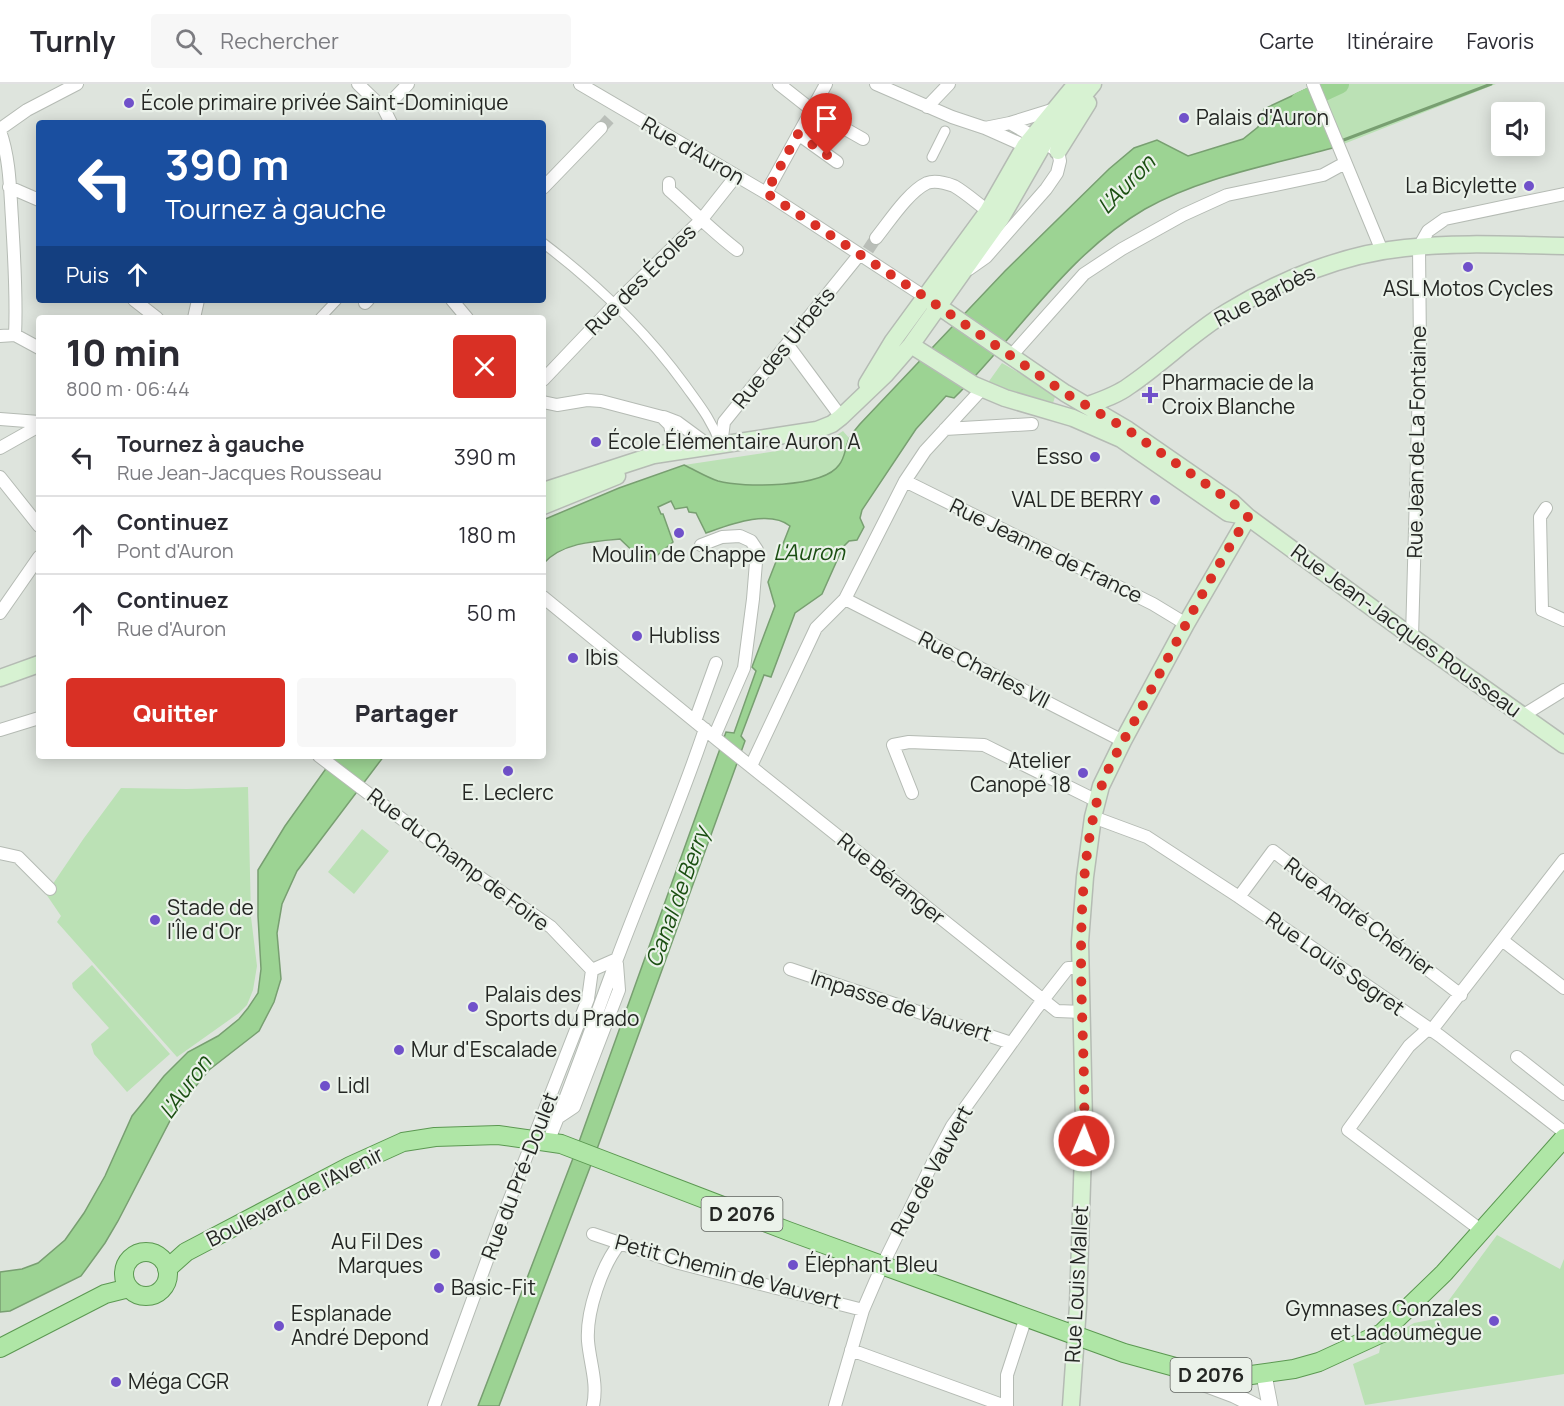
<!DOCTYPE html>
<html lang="fr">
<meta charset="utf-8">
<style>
:root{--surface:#fff;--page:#f7f7f7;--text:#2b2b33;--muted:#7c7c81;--line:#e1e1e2;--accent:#d93025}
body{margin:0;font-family:Manrope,sans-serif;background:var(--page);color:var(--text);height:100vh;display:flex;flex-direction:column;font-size:22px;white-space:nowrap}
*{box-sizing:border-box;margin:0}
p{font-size:20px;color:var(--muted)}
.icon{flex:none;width:33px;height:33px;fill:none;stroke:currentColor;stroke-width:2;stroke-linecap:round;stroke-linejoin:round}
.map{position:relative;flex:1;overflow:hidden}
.side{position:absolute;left:36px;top:231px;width:510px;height:444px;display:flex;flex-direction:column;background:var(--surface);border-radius:6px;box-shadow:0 3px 15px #0003}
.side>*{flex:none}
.guide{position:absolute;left:36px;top:36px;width:510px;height:183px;border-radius:6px;box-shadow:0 3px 15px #0003;background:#1a4fa0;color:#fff;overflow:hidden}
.fabs{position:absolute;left:1491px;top:18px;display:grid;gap:12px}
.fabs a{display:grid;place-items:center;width:54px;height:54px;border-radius:6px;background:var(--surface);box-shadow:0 3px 15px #0003;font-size:30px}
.pin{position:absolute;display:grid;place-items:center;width:51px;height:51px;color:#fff;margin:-62px -26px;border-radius:50% 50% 50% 0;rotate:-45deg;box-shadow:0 0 6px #0007}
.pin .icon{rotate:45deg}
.me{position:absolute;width:66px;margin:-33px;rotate:1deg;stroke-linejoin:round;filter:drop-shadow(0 0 4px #0008)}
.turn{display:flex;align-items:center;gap:21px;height:126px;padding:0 30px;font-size:27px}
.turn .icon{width:78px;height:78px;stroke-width:2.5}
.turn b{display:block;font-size:42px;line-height:51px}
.then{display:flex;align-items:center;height:57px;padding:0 30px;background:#0003;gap:12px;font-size:22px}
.round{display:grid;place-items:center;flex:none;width:63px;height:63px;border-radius:6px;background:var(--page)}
.head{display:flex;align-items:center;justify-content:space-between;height:102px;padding:0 30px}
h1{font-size:36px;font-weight:800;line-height:45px}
.action{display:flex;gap:12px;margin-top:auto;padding:12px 30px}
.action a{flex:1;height:69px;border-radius:6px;background:var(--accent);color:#fff;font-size:24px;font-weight:800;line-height:69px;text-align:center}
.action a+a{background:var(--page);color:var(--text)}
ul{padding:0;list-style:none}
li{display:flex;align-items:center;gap:18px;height:78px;padding:0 30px;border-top:2px solid var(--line)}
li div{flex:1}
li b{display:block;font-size:22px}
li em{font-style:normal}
header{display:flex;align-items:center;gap:36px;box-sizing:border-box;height:84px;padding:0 30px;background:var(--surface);border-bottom:2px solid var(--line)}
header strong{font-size:28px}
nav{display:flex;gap:33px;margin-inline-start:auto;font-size:21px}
.search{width:420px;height:54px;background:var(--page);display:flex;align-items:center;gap:15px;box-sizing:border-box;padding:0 21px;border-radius:6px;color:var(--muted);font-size:22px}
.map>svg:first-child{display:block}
.green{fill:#bbe1b5}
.water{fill:#9cd393;stroke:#789f71;stroke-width:1.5}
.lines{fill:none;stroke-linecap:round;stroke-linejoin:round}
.stream{stroke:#789f71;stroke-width:3}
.river{stroke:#9cd393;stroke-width:20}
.minor-tunnel{stroke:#b9beb8;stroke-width:12;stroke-dasharray:12 6;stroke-linecap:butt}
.pedestrian-casing{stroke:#b5bbb4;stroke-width:11}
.minor-casing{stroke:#b5bbb4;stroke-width:14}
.tertiary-casing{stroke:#b5bbb4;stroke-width:17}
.secondary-casing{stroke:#b5bbb4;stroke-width:19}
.primary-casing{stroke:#5b9851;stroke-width:20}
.pedestrian{stroke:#fff;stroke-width:9}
.minor{stroke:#fff;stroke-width:12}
.tertiary{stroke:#fff;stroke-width:15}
.secondary{stroke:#d7f2d2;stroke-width:16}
.primary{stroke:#afe6a6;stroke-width:18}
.route{stroke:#d93025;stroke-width:10;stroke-dasharray:0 18}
.poi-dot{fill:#7051ca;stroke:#ebf2ea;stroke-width:2}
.labels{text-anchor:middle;stroke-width:4.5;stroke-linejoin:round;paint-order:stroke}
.shield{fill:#ebf2ea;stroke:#60635f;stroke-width:1.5}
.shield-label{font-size:20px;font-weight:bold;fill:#242623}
.poi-label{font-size:21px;fill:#242623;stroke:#ebf2ea;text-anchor:start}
.street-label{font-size:21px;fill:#242623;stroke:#ebf2ea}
.water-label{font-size:22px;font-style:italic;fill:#1a4e11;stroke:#ebf2ea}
</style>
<header>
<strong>Turnly</strong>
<div class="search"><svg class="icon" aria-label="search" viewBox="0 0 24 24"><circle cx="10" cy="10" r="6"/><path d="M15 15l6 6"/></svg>Rechercher</div>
<nav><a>Carte</a><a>Itinéraire</a><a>Favoris</a></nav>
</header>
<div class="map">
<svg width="1564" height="1322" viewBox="0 0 1564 1322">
<rect width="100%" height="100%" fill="#dee4dd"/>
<!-- green -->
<path class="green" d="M 1318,0 L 1496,0 L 1336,63 Z
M 1002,279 L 1050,307 L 1055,313 L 1053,319 L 1045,319 L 987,300 Z
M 843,347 L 849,354 C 846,366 843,380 833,387 C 813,402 742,404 718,397 C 706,393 695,386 684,381 L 823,360 Z
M 248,703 L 251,833 L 257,882 L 253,906 L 247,921 L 239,929 L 177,973 L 57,838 L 61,832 L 46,810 L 84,754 L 121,704 L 187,705 Z
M 362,745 L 389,767 L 354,810 L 328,788 Z
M 92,881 L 170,970 L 127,1008 L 94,970 L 91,960 L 109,944 L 73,904 L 72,899 Z
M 1497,1151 L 1560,1185 L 1564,1175 L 1564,1290 L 1365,1321 L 1353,1280 L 1379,1269 L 1381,1259 L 1414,1239 L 1435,1235 Z"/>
<!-- water -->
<path class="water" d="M 1313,2 L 1336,63 C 1273,81 1203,92 1145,125 C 1066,171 1018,251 954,314 L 946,312 L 916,345 L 862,426 L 860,434 L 864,443 L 857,456 L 849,457 L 843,463 L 822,510 L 795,529 L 771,593 L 764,591 L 741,652 L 745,657 L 736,682 L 597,1065 L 499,1322 L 478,1322 L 575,1069 L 726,648 L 734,649 L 756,587 L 752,583 L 775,522 L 768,498 L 790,442 C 769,425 729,441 706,449 L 696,429 L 689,428 L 687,423 L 675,425 L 671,417 L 658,423 L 661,430 L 663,430 L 673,458 L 654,474 L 643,477 L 620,455 C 594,457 561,459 543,480 L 543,436 L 619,404 L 684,381 C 695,386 706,393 718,397 C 743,404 823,404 839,381 C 845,374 845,364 849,355 C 851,350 856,345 860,340 L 1005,187 L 1109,85 L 1134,64 L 1157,56 L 1188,72 L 1243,55 L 1258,43 L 1264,25 Z
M 335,672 L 384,672 L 297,787 L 282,820 L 277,849 L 281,895 L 274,918 L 259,947 L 209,986 L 174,1029 L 118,1137 L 105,1159 L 81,1192 L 10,1227 L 0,1228 L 0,1188 L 22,1185 L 38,1179 L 65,1156 L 84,1129 L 105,1092 L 132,1032 L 145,1016 L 164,992 L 188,968 L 218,952 L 239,935 L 248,924 L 258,909 L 261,885 L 258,832 L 258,786 L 285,742 Z"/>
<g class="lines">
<!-- stream -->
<path class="stream" d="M 1341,57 L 1491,0"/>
<!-- river -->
<path class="river" d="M 1300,18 L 1339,0"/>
<!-- minor-tunnel -->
<path class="minor-tunnel" d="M 601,44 L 613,31
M 868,166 L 876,154"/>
<!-- pedestrian casing -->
<g class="pedestrian-casing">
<path id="pedestrian" d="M 932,73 L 945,47
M 543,159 C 597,200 645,246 685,301 C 700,322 711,335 720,359
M 320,234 L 337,216"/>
</g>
<!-- minor casing -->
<g class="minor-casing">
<path id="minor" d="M 358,0 L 384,25 L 391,39
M 580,0 L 766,109 L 925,213
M 779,0 L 812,26 L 863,55
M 876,0 L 952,33 L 985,44 L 1032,65
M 1313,0 L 1382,167
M 927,23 L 949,0
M 384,25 L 408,0
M 1010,39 L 1055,25
M 0,45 L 27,26 L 77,0
M 0,47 C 10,75 10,106 12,135 C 14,173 17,212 15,251
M 798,50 L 837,78
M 669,99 L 669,106 C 692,126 713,148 737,166
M 9,103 L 39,116
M 543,104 L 601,44
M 766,109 L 826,0
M 876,154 C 889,138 908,108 927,99 C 935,96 946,99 954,102 C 966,109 977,119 988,127
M 969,185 L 986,173 L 1046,105 L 1057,89 L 1060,77 L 1058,67 L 1010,39 L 985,44
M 134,216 L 157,234
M 452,216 L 467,234
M 365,219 L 368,216
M 194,234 L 198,216
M 0,252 L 15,251 L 39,264
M 787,260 L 841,333
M 1011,272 L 1084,190 L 1122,165 L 1183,131 L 1227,111 L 1323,91 L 1345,79
M 543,296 L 621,214 L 702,135 L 736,92
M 543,318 L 557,321 L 587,316 L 601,317 L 662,333 L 670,341 L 675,368
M 664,333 L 677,338 L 711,363
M 0,335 L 39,338
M 945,345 L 1032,340
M 721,361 L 724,338 L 859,171
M 0,364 L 39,342
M 0,393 L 39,442
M 905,397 L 1153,520 L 1186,540
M 1546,424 L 1540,433 L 1542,526 L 1564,536
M 701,461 L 722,453 L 740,452 L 751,457 L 757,466 L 753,515 L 744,584 L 714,653
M 543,513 L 719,657 L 1057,927 L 1083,928
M 845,515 L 1123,657
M 0,529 L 39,473
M 1412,553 L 1420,265 L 1419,163 L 1428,147 L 1445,135 L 1564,110
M 1522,632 L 1564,606
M 695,637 L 716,579
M 0,646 L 39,634
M 319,672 L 461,780 L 551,843 L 592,886
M 751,682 L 816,544 L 845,515 L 905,397 L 925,367 L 983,304
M 912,709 L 893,661 L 909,658 L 984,661 L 1097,717
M 1093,733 L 1147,753 L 1239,813 L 1440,952 L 1564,1048
M 0,769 L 18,773 L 50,805
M 1239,813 L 1273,767 L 1461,911
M 1502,856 L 1564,904
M 790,885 L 1011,959
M 592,886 L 617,875
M 1429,944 L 1409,962 L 1348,1046 L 1482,1147
M 1431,947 L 1564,776
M 1517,973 L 1564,1010
M 559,1033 L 574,1023 L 619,906 L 617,880
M 548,1058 C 573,998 594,936 617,875 C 646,798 679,723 705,645
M 593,1150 L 679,1179 L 863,1226
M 851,1266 L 1005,1322
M 434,1322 L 502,1135 L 588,915 L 592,886
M 593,1322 C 598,1299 590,1280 588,1257 C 586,1228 602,1181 620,1159
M 835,1322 L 863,1226 L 882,1182 L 936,1072 L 952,1042 L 1036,925 L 1068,884 L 1080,884
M 1007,1322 L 1007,1291 L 1026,1233"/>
</g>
<!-- tertiary casing -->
<g class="tertiary-casing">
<path id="tertiary" d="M 1178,1290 L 1234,1311 L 1256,1322
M 1264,1291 L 1270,1322"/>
</g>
<!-- secondary casing -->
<g class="secondary-casing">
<path id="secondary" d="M 1058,67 L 1088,19
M 925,213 L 1065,309 L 1128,346 L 1232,418 L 1248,433 L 1412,553 L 1564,661
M 911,261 L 974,301 L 1005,314 L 1073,334 L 1121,355 L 1228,429 L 1246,432
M 867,300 L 893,257 L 988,127 L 1025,62 L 1076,0
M 1088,321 C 1102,316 1117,311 1129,302 C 1163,279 1191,250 1227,228 C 1280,196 1343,170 1405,164 C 1457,158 1511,161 1564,162
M 543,407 L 654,371 L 817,346 L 832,340 L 841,333 L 885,291 L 911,261 L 1001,134 L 1044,59 L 1093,0
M 543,422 L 617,392
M 0,594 L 39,580
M 1071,1322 L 1078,1222 L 1084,1038 L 1080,858 L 1085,793 L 1093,733 L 1101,702 L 1123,657 L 1186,540 L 1248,433"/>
</g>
<!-- primary casing -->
<g class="primary-casing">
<path id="primary" d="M124 1190a22 22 0 1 1 44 0a22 22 0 1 1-44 0Z
M 167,1185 L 186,1168 L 350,1082 L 403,1058 L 435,1053 L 498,1051 L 561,1060 L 788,1147 L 1124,1269 L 1197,1289 L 1237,1293 L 1294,1285 L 1319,1278 L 1382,1249 L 1444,1189 L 1564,1054
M 0,1264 L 105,1210 L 129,1204"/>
</g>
<!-- pedestrian -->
<use href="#pedestrian" class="pedestrian"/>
<!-- minor -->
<use href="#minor" class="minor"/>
<!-- tertiary -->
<use href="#tertiary" class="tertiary"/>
<!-- secondary -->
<use href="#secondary" class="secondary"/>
<!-- primary -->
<use href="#primary" class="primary"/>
</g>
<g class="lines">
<!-- route -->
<path class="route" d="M 827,71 L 798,50 L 766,109 L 925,213 L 1065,309 L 1128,346 L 1232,418 L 1248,433 C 1209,494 1176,559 1142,623 C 1126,654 1105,684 1097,717 C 1069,829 1087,944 1084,1057"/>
</g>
<!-- markers -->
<g class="poi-dot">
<circle cx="129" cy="19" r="6"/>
<circle cx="1184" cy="34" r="6"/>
<circle cx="1529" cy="102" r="6"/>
<circle cx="1468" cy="183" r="6"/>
<path d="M1147 302h6v6h6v6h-6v6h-6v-6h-6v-6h6z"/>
<circle cx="596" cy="358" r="6"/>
<circle cx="1095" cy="373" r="6"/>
<circle cx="1155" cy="416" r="6"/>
<circle cx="679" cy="449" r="6"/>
<circle cx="637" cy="552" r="6"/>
<circle cx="573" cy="574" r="6"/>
<circle cx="508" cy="687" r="6"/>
<circle cx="1083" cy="689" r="6"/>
<circle cx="155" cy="836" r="6"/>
<circle cx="473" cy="923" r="6"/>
<circle cx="399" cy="966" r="6"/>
<circle cx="325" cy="1002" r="6"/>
<circle cx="435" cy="1170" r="6"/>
<circle cx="793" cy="1181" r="6"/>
<circle cx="439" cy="1204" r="6"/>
<circle cx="1494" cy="1237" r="6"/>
<circle cx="279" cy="1242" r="6"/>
<circle cx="116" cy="1298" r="6"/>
</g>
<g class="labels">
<!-- shield labels -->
<g class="shield">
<rect x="701.5" y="1113" width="81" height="34" rx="4.5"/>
<rect x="1170.5" y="1274" width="81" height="34" rx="4.5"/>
</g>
<g class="shield-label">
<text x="742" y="1137">D 2076</text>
<text x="1211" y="1298">D 2076</text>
</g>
<!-- poi labels -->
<g class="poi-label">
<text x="141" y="26">École primaire privée Saint-Dominique</text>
<text x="1196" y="41">Palais d'Auron</text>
<text x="1517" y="109" text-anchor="end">La Bicylette</text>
<text x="1468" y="212" text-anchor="middle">ASL Motos Cycles</text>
<text x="1162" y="306">Pharmacie de la<tspan x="1162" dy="24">Croix Blanche</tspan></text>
<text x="608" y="365">École Élémentaire Auron A</text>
<text x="1083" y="380" text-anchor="end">Esso</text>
<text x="1143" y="423" text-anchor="end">VAL DE BERRY</text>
<text x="679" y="478" text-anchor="middle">Moulin de Chappe</text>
<text x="649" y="559">Hubliss</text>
<text x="585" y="581">Ibis</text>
<text x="1071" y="684" text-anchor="end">Atelier<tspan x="1071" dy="24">Canopé 18</tspan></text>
<text x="508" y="716" text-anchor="middle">E. Leclerc</text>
<text x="167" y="831">Stade de<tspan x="167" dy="24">l'Île d'Or</tspan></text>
<text x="485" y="918">Palais des<tspan x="485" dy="24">Sports du Prado</tspan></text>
<text x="411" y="973">Mur d'Escalade</text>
<text x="337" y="1009">Lidl</text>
<text x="423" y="1165" text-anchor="end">Au Fil Des<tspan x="423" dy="24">Marques</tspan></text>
<text x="805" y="1188">Éléphant Bleu</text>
<text x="451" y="1211">Basic-Fit</text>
<text x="1482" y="1232" text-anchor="end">Gymnases Gonzales<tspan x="1482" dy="24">et Ladoumègue</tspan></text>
<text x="291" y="1237">Esplanade<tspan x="291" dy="24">André Depond</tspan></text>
<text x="128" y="1305">Méga CGR</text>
</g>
<!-- street labels -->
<g class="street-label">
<text transform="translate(693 67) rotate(30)" y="7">Rue d'Auron</text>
<text transform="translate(641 196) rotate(-45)" y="7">Rue des Écoles</text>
<text transform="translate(1265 212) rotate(-27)" y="7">Rue Barbès</text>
<text transform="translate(784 264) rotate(-51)" y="7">Rue des Urbets</text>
<text transform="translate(1417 358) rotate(-89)" y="7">Rue Jean de La Fontaine</text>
<text transform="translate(1046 467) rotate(26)" y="7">Rue Jeanne de France</text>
<text transform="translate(1406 547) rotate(36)" y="7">Rue Jean-Jacques Rousseau</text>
<text transform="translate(984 586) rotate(27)" y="7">Rue Charles VII</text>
<text transform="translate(458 776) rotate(37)" y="7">Rue du Champ de Foire</text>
<text transform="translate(891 795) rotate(39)" y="7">Rue Béranger</text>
<text transform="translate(1359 833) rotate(37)" y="7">Rue André Chénier</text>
<text transform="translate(1335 880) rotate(35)" y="7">Rue Louis Segret</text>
<text transform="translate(901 922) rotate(18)" y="7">Impasse de Vauvert</text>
<text transform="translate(932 1087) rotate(-61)" y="7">Rue de Vauvert</text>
<text transform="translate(520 1092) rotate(-69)" y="7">Rue du Pré-Doulet</text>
<text transform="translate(295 1113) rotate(-27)" y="7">Boulevard de l'Avenir</text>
<text transform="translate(728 1188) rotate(15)" y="7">Petit Chemin de Vauvert</text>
<text transform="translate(1077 1200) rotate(-87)" y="7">Rue Louis Mallet</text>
</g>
<!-- water labels -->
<g class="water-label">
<text transform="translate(1126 100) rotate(-46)" y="8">L'Auron</text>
<text x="809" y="476">L'Auron</text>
<text transform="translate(677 813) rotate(-70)" y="8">Canal de Berry</text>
<text transform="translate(185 1003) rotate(-54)" y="8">L'Auron</text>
</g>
</g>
</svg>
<div class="fabs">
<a><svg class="icon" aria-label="sound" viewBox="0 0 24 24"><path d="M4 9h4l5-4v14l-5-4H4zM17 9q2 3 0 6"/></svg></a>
</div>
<div class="pin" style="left:827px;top:71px;background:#d93025"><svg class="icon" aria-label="arrive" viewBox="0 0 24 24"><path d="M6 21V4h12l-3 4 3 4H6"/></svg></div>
<svg class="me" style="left:1084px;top:1057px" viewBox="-20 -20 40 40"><circle r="17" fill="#d93025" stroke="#fff" stroke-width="3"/><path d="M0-11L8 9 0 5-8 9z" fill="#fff"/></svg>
<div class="guide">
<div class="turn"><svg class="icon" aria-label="left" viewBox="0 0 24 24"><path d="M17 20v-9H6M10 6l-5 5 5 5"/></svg><div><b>390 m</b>Tournez à gauche</div></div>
<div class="then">Puis<svg class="icon" aria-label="ahead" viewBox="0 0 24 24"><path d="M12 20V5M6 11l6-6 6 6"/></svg></div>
</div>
<section class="side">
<div class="head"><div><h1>10 min</h1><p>800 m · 06:44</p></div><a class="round" style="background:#d93025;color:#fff"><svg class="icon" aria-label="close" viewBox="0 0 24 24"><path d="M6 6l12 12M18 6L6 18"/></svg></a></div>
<ul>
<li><svg class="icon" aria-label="left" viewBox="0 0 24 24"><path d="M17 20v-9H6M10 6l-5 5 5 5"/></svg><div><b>Tournez à gauche</b><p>Rue Jean-Jacques Rousseau</p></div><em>390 m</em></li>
<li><svg class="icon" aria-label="ahead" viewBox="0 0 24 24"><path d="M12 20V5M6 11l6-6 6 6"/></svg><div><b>Continuez</b><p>Pont d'Auron</p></div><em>180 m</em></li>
<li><svg class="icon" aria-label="ahead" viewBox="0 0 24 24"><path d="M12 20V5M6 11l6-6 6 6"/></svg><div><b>Continuez</b><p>Rue d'Auron</p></div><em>50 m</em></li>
</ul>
<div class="action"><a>Quitter</a><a>Partager</a></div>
</section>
</div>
